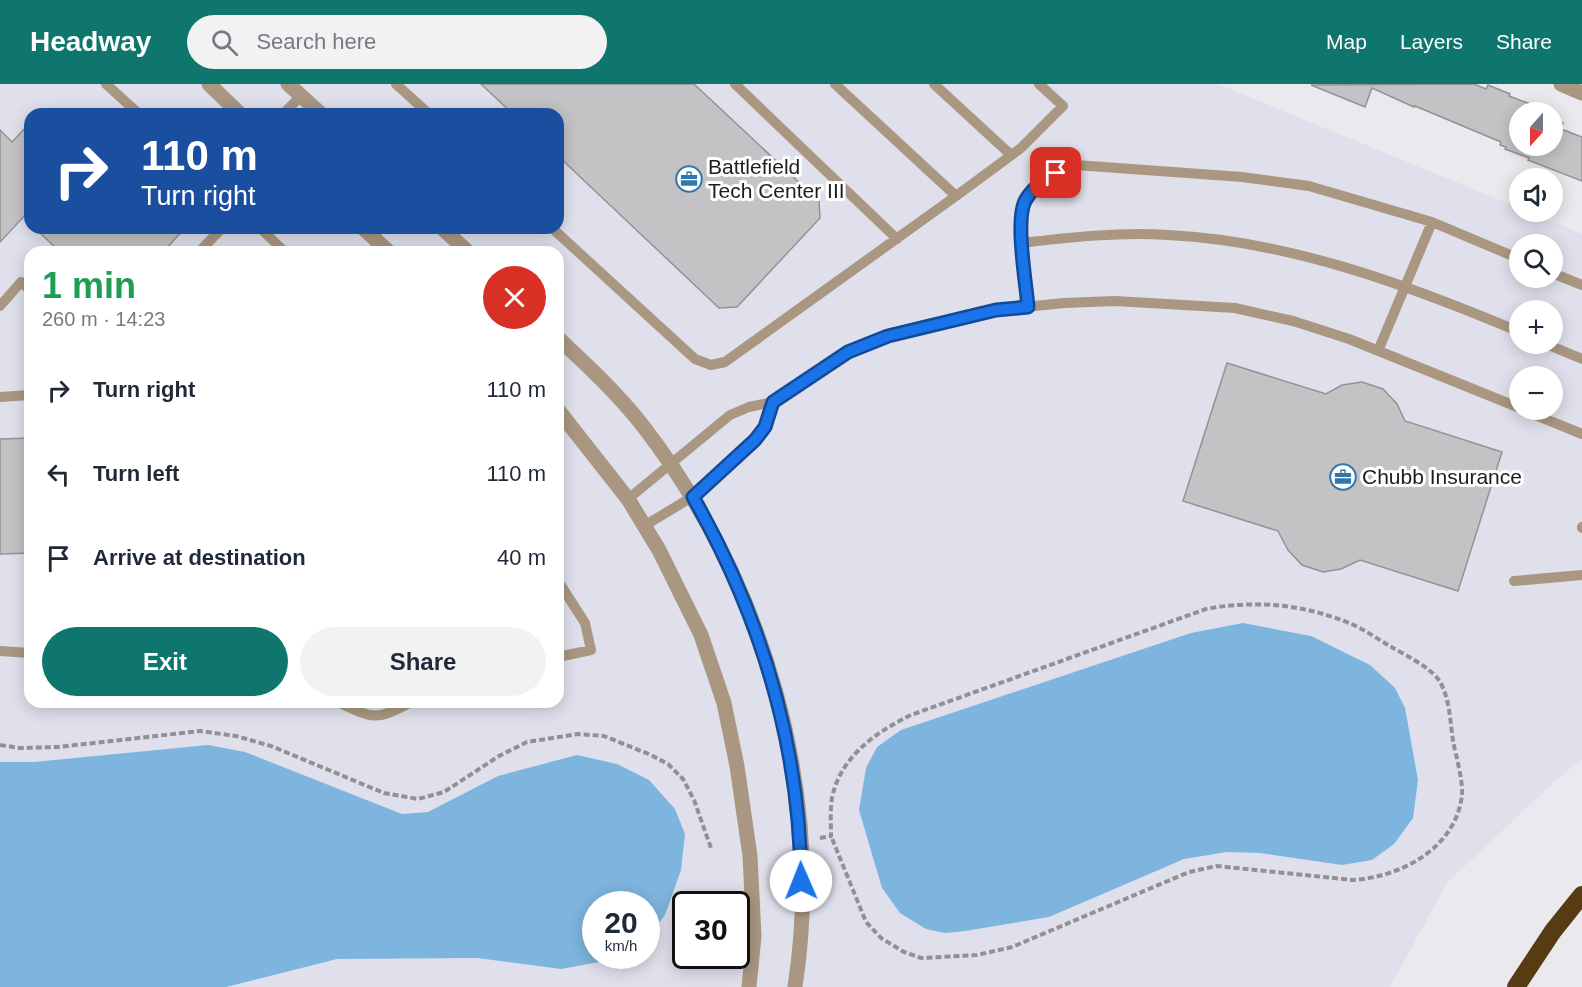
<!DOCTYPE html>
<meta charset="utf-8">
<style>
:root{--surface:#fff;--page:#f2f2f3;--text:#1f2937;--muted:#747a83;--accent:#0f766e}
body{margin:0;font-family:Arial,sans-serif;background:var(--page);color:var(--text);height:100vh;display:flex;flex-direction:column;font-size:22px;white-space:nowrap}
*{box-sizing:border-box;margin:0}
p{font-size:20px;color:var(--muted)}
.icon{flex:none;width:33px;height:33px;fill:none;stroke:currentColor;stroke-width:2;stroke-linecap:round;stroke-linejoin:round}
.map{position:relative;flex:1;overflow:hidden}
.sheet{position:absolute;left:24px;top:162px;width:540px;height:462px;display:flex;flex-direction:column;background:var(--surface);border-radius:18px;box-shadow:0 3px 15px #0003}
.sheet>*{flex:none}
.guide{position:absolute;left:24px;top:24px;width:540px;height:126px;border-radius:18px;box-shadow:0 3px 15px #0003;background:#1a4fa0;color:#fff;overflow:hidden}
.needle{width:39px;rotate:201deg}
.buttons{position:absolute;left:1509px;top:18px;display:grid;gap:12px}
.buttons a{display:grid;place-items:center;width:54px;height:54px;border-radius:50%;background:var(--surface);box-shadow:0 3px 15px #0003;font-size:30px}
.speed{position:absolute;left:582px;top:807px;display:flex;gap:12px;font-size:30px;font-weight:700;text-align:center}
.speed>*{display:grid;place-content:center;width:78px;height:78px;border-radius:50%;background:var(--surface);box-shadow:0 3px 15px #0003;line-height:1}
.speed small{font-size:15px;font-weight:400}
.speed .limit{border:3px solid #111;border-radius:9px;background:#fff;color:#111}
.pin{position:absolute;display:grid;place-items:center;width:51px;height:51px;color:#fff;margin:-26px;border-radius:12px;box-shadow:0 3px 9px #0006}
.me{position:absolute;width:66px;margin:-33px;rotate:359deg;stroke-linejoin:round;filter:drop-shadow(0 0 4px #0008)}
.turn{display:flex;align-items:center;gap:21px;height:126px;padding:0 18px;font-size:27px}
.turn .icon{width:78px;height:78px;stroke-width:2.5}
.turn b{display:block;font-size:42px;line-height:51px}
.round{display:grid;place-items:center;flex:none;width:63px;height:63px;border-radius:32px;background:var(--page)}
.summary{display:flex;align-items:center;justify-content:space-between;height:102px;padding:0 18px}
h1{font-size:36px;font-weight:600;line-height:45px;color:#1e9e55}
.cta{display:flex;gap:12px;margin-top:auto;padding:12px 18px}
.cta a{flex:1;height:69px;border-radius:36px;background:var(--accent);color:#fff;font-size:24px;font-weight:600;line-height:69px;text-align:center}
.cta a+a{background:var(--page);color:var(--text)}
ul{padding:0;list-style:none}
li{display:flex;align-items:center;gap:18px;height:84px;padding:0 18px}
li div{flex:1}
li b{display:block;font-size:22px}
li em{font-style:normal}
header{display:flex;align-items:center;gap:36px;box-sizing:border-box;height:84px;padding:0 30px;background:var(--accent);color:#fff}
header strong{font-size:28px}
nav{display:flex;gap:33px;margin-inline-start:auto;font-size:21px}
.search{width:420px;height:54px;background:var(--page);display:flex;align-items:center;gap:15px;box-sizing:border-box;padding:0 21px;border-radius:33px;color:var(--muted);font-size:22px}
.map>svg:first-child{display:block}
.built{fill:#dfe0eb;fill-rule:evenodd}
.water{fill:#7db5de}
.building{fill:#c5c2c5;stroke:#949294;stroke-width:1.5}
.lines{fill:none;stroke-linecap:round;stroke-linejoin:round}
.path{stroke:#919193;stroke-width:4;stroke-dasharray:6 3;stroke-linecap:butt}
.lane{stroke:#a99781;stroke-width:10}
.street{stroke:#a99781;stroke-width:15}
.highway{stroke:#573b13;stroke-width:18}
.route-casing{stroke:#114b97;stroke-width:15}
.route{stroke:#1a73e8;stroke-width:10}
.labels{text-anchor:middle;stroke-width:6;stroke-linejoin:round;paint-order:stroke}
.poi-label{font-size:21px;fill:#1d1d1e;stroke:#fff;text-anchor:start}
</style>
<header>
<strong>Headway</strong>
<div class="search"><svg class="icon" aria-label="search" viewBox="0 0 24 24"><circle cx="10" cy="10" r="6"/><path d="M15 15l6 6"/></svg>Search here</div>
<nav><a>Map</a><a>Layers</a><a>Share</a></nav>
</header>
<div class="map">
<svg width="1582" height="903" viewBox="0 0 1582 903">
<rect width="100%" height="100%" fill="#eaeaee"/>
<!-- built -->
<path class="built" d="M 0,0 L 1218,0 L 1519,124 L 1520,128 L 1528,128 L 1582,150 L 1582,675 L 1554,698 L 1447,799 L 1390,903 L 0,903 ZM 30,30 L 558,30 L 558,144 L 30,144 ZM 1520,160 L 1552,160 L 1552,194 L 1520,194 ZM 30,168 L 558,168 L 558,618 L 30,618 ZM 1520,226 L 1552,226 L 1552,260 L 1520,260 ZM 1520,292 L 1552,292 L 1552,326 L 1520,326 ZM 596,820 L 646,820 L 646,872 L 596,872 ZM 686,820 L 736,820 L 736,872 L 686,872 Z"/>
<!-- water -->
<path class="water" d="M 1243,539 L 1311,552 L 1370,581 L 1395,604 L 1405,624 L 1418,696 L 1413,734 L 1394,760 L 1372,776 L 1342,781 L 1260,769 L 1227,768 L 1184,775 L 1049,833 L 965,847 L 945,849 L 926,845 L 900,829 L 882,804 L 859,726 L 866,684 L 877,663 L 901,646 L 1191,549 Z
M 208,661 L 245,668 L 402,730 L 428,728 L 498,692 L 577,671 L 617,680 L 649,696 L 675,725 L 685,750 L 681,786 L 665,831 L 647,855 L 646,820 L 596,820 L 596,872 L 617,872 L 605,877 L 561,885 L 477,874 L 337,875 L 226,903 L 0,903 L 0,678 L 34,678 Z"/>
<!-- building -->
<path class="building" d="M 481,0 L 694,0 L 819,117 L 820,134 L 737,223 L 719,224 L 558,72 L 558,30 L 513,30 Z
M 1474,0 L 1486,5 L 1488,1 L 1510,10 L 1509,12 L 1546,26 L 1545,28 L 1520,28 L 1520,62 L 1552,62 L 1552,35 L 1563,39 L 1561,45 L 1582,53 L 1582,97 L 1528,76 L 1529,74 L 1505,65 L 1506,63 L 1500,61 L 1501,58 L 1415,22 L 1414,23 L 1372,4 L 1365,23 L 1311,1 Z
M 30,39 L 30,126 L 0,158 L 0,46 L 12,58 Z
M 35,144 L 185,144 L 163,168 L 60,168 Z
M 1227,279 L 1326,310 L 1342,301 L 1362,298 L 1383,305 L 1397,320 L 1405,337 L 1502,368 L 1458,507 L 1360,476 L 1341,485 L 1323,488 L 1302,481 L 1288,466 L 1278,447 L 1183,417 Z
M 30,354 L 30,469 L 0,470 L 0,355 Z"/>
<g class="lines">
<!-- path -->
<path class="path" d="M 0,661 L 20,664 L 58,663 L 200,647 L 236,652 L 271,662 L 384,709 L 418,715 L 444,708 L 499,672 L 527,658 L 578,650 L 604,652 L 651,671 L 668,680 L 683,695 L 694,716 L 711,764
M 820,754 L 831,752 C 831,740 830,726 832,714 C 840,673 876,648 911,631 L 1206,525 C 1255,516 1303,520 1349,539 C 1364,545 1379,556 1393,564 C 1406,571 1429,583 1438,595 C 1450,612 1450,637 1453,657 C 1456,672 1463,696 1462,711 C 1456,764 1401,793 1353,796 L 1217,782 L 1189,788 L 1012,863 L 977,871 L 921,874 L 904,868 L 881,854 L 866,838 L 831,752"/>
<!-- lane -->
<path class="lane" d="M 106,0 L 139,30
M 396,0 L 429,30
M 735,0 L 897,155
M 934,0 L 1011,71
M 283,30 L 301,12
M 956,112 L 1021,64 L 1063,22 L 1039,0
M 260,144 L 285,168
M 552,144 L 695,275 L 711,281 L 725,278 L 956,112 L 835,0
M 1022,159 C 1071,153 1119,148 1168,151 C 1290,157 1408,201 1520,248
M 199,168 L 222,144
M 1552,189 L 1582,201
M 0,222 L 21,198 L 30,206
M 1028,223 C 1026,198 1015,139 1025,118 C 1034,98 1057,88 1076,81 L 1242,93 L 1309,102 L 1432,138 L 1520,175
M 1546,260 L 1582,275
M 1378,267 L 1432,138
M 0,313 L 30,311
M 773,318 L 848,268 L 888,252 L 995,226 L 1064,219 L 1115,217 L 1235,224 L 1293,237 L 1349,255 L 1520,324
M 1523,326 L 1582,350
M 628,415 L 730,331 L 749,323 L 773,318 L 765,343 L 755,356 L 692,413 L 644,442
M 1582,443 L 1582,444
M 558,497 L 585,539 L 591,566 L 558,573
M 1514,497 L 1582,491
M 0,567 L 30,569
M 338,618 C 373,635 376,637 411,618"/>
<!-- street -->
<path class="street" d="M 209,0 L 240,30
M 288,0 L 321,30
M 1561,0 L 1582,9
M 363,144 L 389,168
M 442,144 L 468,168
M 558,254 C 588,282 618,310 643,342 C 764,499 825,706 795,903
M 558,326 L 628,415 L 659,466 L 701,551 L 724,619 L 737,682 L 750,772 L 754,852 L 749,903"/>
<!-- highway -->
<path class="highway" d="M 1516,903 L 1553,847 L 1582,811"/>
</g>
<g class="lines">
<!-- route casing -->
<g class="route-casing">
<path id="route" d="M 801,797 C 800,661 760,531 693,413 L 755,356 L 765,343 L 773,318 L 848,268 L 888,252 L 996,226 L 1028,223 C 1026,198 1015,137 1025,117 C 1032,104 1044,97 1056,89"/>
</g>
<!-- route -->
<use href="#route" class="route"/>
</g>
<!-- icons -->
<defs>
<g id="office-ring" transform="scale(1.35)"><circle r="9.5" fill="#fff" stroke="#3078ac" stroke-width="1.5"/><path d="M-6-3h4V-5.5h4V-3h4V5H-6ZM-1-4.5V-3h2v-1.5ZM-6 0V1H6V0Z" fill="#3078ac"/></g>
</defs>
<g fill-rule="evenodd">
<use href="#office-ring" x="689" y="95"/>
<use href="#office-ring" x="1343" y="393"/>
</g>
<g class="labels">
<!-- poi labels -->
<g class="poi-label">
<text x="708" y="90">Battlefield<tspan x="708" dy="24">Tech Center III</tspan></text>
<text x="1362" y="400">Chubb Insurance</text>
</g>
</g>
</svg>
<div class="buttons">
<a><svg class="needle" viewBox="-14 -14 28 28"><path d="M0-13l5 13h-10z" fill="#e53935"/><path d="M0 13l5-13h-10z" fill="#747a83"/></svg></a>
<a><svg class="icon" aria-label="sound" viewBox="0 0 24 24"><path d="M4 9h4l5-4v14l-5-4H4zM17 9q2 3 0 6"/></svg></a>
<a><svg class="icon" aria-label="search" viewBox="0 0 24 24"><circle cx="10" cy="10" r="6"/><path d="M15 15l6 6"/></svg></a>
<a>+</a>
<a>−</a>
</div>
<div class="speed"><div>20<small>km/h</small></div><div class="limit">30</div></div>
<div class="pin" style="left:1056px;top:89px;background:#d93025"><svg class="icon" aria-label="arrive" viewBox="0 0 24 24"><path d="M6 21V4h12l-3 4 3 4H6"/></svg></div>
<svg class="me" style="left:801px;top:797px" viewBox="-20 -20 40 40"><circle r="19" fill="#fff"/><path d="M0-13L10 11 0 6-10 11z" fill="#1a73e8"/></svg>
<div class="guide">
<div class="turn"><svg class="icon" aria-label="right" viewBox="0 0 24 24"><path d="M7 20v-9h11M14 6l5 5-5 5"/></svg><div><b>110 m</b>Turn right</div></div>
</div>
<section class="sheet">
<div class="summary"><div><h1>1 min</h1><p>260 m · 14:23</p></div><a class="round" style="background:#d93025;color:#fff"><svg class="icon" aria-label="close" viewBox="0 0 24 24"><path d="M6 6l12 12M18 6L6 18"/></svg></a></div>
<ul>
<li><svg class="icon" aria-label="right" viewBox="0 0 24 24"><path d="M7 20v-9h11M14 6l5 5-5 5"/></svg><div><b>Turn right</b></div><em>110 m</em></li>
<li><svg class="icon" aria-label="left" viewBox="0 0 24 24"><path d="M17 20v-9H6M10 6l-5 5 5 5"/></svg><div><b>Turn left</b></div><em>110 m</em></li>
<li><svg class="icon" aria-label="arrive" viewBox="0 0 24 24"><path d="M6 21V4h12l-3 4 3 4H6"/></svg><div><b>Arrive at destination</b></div><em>40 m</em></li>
</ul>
<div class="cta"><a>Exit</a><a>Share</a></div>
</section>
</div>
